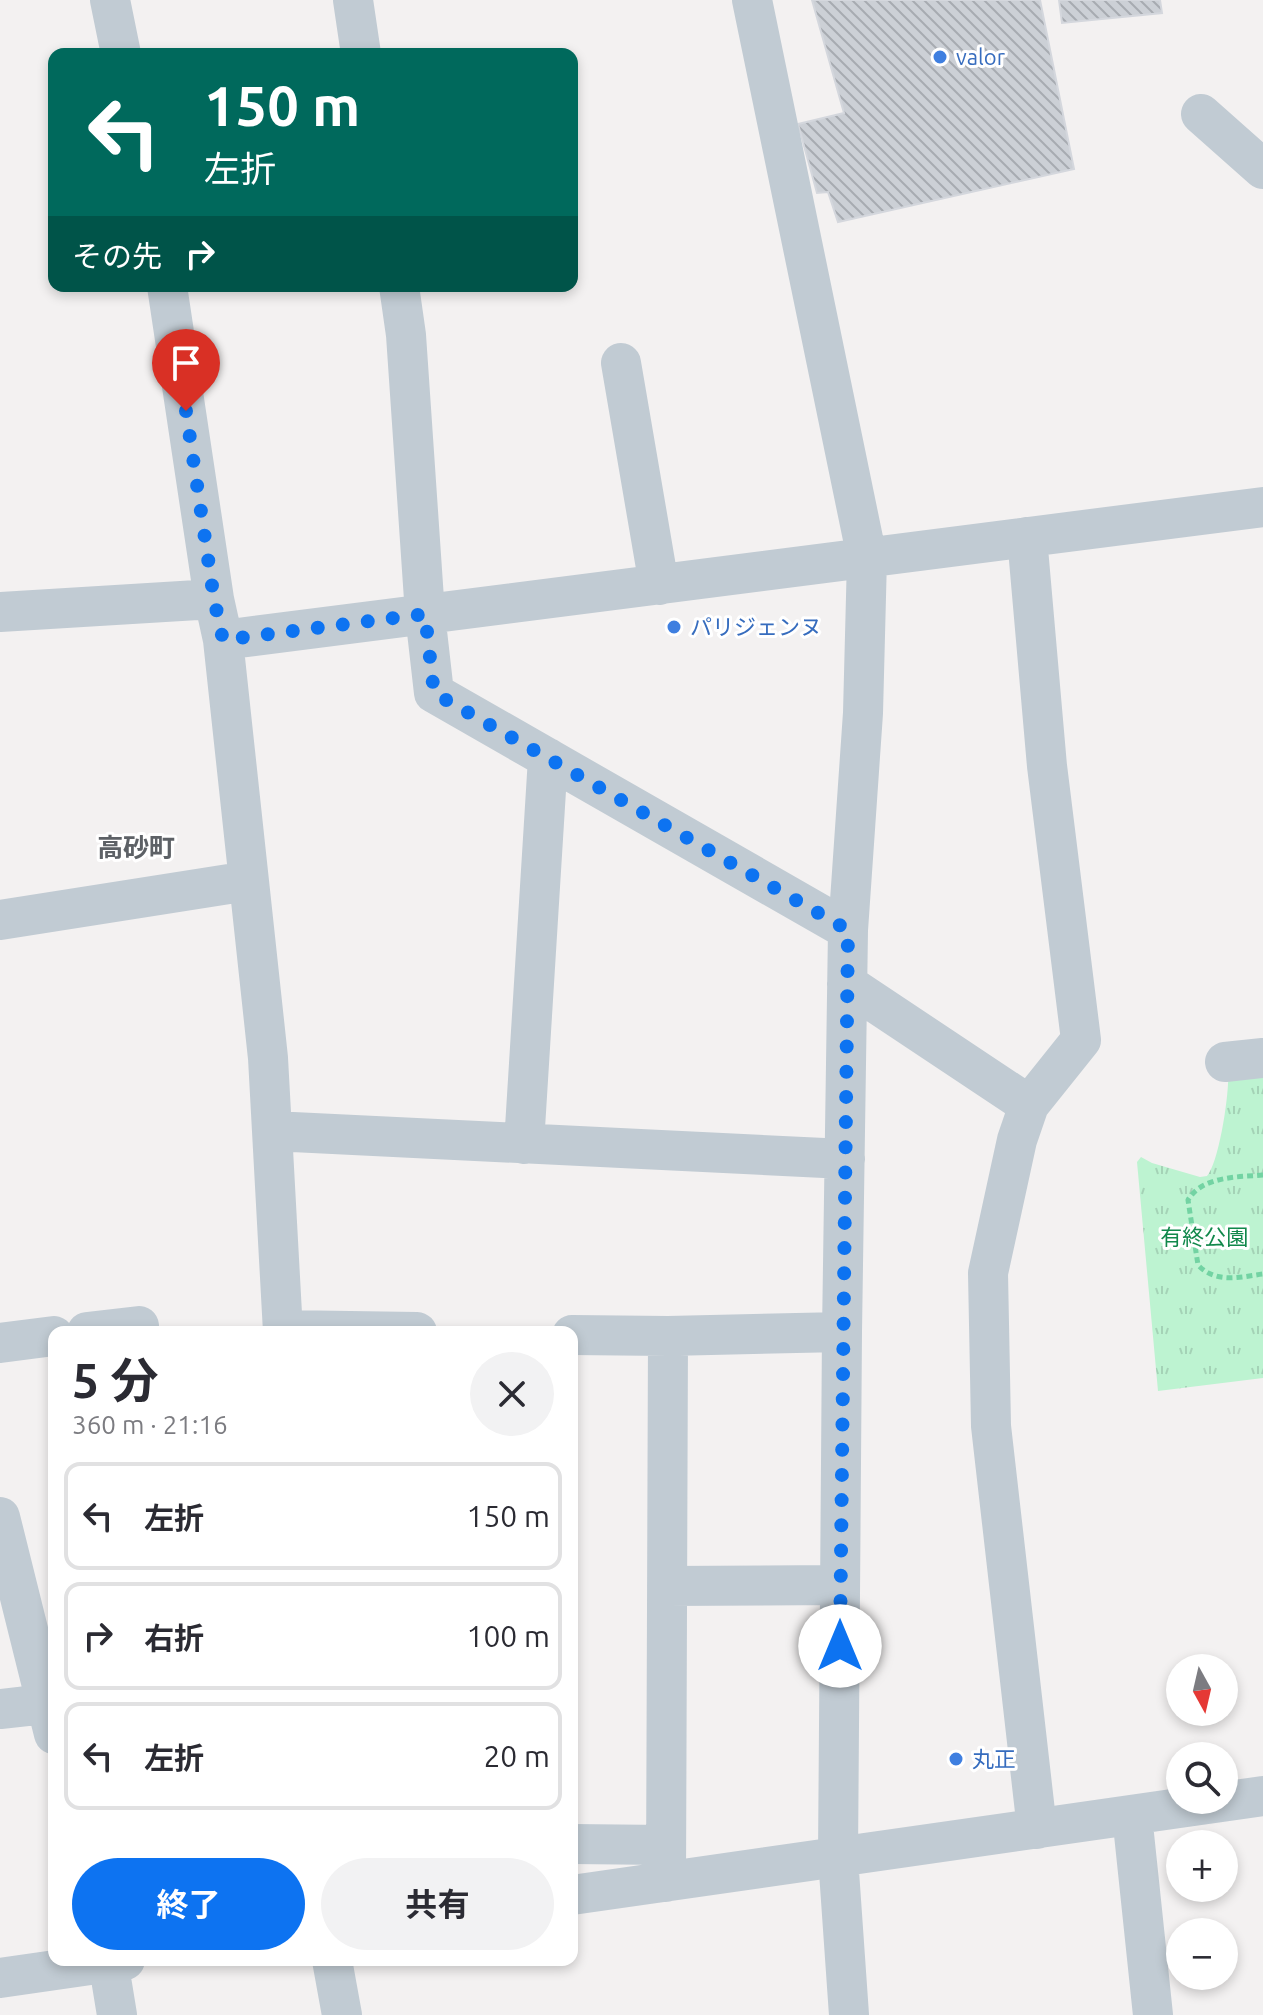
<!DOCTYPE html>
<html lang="ja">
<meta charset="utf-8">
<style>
:root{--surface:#fff;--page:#f2f2f3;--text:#2b2b33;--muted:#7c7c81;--line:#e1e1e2;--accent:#0d73f1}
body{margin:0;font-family:Ubuntu,"Noto Sans JP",sans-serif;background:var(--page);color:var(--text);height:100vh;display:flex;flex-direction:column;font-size:30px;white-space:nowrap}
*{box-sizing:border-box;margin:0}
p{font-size:26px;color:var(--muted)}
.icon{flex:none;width:44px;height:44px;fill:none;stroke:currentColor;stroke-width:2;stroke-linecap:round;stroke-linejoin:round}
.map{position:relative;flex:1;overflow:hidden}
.drawer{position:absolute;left:48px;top:1326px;width:530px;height:640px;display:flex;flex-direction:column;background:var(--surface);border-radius:16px;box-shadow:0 4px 12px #0003}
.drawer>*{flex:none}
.guide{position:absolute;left:48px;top:48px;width:530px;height:244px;border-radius:16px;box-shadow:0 4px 12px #0003;background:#00695c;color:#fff;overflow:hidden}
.needle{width:52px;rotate:172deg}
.fabs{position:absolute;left:1166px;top:1654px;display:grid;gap:16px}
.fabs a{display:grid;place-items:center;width:72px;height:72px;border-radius:50%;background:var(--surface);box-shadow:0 4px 12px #0003;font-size:40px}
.pin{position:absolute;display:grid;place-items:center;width:68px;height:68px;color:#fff;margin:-82px -34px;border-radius:50% 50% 50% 0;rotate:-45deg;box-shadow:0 0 8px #0007}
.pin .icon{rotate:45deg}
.me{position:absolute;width:88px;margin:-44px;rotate:0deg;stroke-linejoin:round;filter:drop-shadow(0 0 6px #0008)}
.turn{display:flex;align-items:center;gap:28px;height:168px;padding:0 24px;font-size:36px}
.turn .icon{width:104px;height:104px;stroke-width:2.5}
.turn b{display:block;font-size:56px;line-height:68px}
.then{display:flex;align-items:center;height:76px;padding:0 24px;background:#0003;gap:16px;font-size:30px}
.round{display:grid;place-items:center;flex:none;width:84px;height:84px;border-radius:42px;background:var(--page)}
.overview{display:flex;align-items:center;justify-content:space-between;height:136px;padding:0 24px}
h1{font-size:48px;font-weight:700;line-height:60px}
.button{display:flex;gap:16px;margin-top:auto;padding:16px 24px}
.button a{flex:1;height:92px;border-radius:48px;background:var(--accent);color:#fff;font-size:32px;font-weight:700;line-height:92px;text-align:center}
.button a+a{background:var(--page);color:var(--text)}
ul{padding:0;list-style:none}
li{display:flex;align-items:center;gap:24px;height:108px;margin:0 16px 12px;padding:0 8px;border:4px solid var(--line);border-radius:16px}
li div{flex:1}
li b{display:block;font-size:30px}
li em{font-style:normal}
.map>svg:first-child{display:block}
.park{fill:url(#park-tufts)}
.building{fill:url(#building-back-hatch);stroke:#d4d7dd;stroke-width:2}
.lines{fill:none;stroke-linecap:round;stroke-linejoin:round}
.path{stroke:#73d3a3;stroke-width:5;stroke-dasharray:6 4;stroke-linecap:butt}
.minor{stroke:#c1cbd3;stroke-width:40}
.route{stroke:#0d73f1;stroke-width:14;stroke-dasharray:0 25.2}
.shop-dot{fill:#3f7fe0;stroke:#fff;stroke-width:3}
.labels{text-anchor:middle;stroke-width:6;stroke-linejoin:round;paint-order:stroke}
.shop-label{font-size:22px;fill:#366cbe;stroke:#fff;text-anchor:start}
.park-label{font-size:22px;fill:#11884b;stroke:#fff}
.quarter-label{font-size:26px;font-weight:bold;fill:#5d6166;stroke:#fff}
</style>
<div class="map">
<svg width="1263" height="2015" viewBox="0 0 1263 2015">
<defs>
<pattern id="park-tufts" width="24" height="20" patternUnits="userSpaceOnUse" patternTransform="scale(2)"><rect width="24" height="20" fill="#bdf3d1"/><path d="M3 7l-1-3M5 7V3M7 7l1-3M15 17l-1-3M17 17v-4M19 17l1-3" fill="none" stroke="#a4d2b6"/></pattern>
<pattern id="building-back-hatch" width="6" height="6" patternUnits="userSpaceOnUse" patternTransform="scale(2)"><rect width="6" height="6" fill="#ccd0d6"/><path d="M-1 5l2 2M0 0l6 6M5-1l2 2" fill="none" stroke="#a7abb1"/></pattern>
</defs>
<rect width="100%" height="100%" fill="#f3f1f1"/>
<!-- park -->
<path class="park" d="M 1263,1070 L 1263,1378 L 1158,1391 L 1137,1162 L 1141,1157 L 1152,1163 L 1200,1177 L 1207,1176 C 1219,1163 1230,1091 1228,1071 Z"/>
<!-- building -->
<path class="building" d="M 812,0 L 1040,0 L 1074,169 L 838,222 L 828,192 L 817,193 L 798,124 L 844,113 Z
M 1059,0 L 1160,0 L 1162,13 L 1062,23 Z"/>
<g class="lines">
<!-- path -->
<path class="path" d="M 1263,1175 C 1238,1177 1202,1176 1188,1200 L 1198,1265 C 1216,1284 1240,1277 1263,1274"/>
<!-- minor -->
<path class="minor" d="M 110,0 L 121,54
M 353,0 L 361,54
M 752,0 L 867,558 L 863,713 L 848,930 L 842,1332 L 838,1857 L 849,2015
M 1201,114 L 1263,169
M 167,286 L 214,599 L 223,640 L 268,1058 L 283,1332
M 399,286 L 406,335 L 425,614 L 434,693 L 848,930
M 621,363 L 659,585
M 1027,537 L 1047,766 L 1081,1040 L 1029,1105 L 1017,1140 L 988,1273 L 991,1426 L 1037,1829
M 0,612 L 214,599
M 223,640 L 1263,507
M 0,920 L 248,881
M 847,984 L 1029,1105
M 1225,1062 L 1263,1058
M 272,1131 L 845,1159
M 524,1144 L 548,758
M 283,1330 L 417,1332
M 87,1332 L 139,1326
M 572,1335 L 668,1336 L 842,1332
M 0,1343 L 54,1336
M 0,1517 L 54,1734
M 667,1586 L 840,1585
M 0,1709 L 54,1703
M 1132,1815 L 1153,2015
M 572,1844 L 666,1845
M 666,1882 L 668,1336
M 572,1895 L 1263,1796
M 108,1960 L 117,2015
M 332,1960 L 342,2015
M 0,1978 L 125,1960"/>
</g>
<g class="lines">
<!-- route -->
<path class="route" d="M 186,411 L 214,599 L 223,640 L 425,614 L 434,693 L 848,930 L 840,1646"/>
</g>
<!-- markers -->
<g class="shop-dot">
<circle cx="940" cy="57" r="8"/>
<circle cx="674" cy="627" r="8"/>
<circle cx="956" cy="1759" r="8"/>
</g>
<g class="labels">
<!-- shop labels -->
<g class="shop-label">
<text x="956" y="65">valor</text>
<text x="690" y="635">パリジェンヌ</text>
<text x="972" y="1767">丸正</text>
</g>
<!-- park labels -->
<g class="park-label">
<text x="1204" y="1245">有終公園</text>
</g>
<!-- quarter labels -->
<g class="quarter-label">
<text x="136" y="857">高砂町</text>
</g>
</g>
</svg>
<div class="fabs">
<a><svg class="needle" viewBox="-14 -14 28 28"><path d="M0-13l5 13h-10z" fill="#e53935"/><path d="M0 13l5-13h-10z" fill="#7c7c81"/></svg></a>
<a><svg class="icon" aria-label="search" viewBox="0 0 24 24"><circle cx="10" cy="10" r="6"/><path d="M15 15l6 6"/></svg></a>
<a>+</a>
<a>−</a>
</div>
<div class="pin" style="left:186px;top:411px;background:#d93025"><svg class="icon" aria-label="arrive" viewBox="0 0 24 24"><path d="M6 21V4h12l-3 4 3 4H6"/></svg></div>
<svg class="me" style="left:840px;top:1646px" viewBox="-20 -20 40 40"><circle r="19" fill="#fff"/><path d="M0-13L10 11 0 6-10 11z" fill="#0d73f1"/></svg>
<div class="guide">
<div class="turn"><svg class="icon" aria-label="left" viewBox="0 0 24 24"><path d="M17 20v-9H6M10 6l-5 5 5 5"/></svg><div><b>150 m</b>左折</div></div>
<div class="then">その先<svg class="icon" aria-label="right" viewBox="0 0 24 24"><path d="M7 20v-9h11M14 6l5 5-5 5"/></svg></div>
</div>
<section class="drawer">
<div class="overview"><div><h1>5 分</h1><p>360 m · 21:16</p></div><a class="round"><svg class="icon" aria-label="close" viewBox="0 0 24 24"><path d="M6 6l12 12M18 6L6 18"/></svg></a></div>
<ul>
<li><svg class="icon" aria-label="left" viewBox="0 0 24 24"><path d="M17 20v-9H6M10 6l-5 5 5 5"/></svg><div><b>左折</b></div><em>150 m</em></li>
<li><svg class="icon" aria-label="right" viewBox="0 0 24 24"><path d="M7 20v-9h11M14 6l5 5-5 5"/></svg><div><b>右折</b></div><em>100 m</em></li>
<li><svg class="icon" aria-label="left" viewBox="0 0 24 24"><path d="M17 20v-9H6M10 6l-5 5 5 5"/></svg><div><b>左折</b></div><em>20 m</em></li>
</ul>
<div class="button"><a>終了</a><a>共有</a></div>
</section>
</div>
